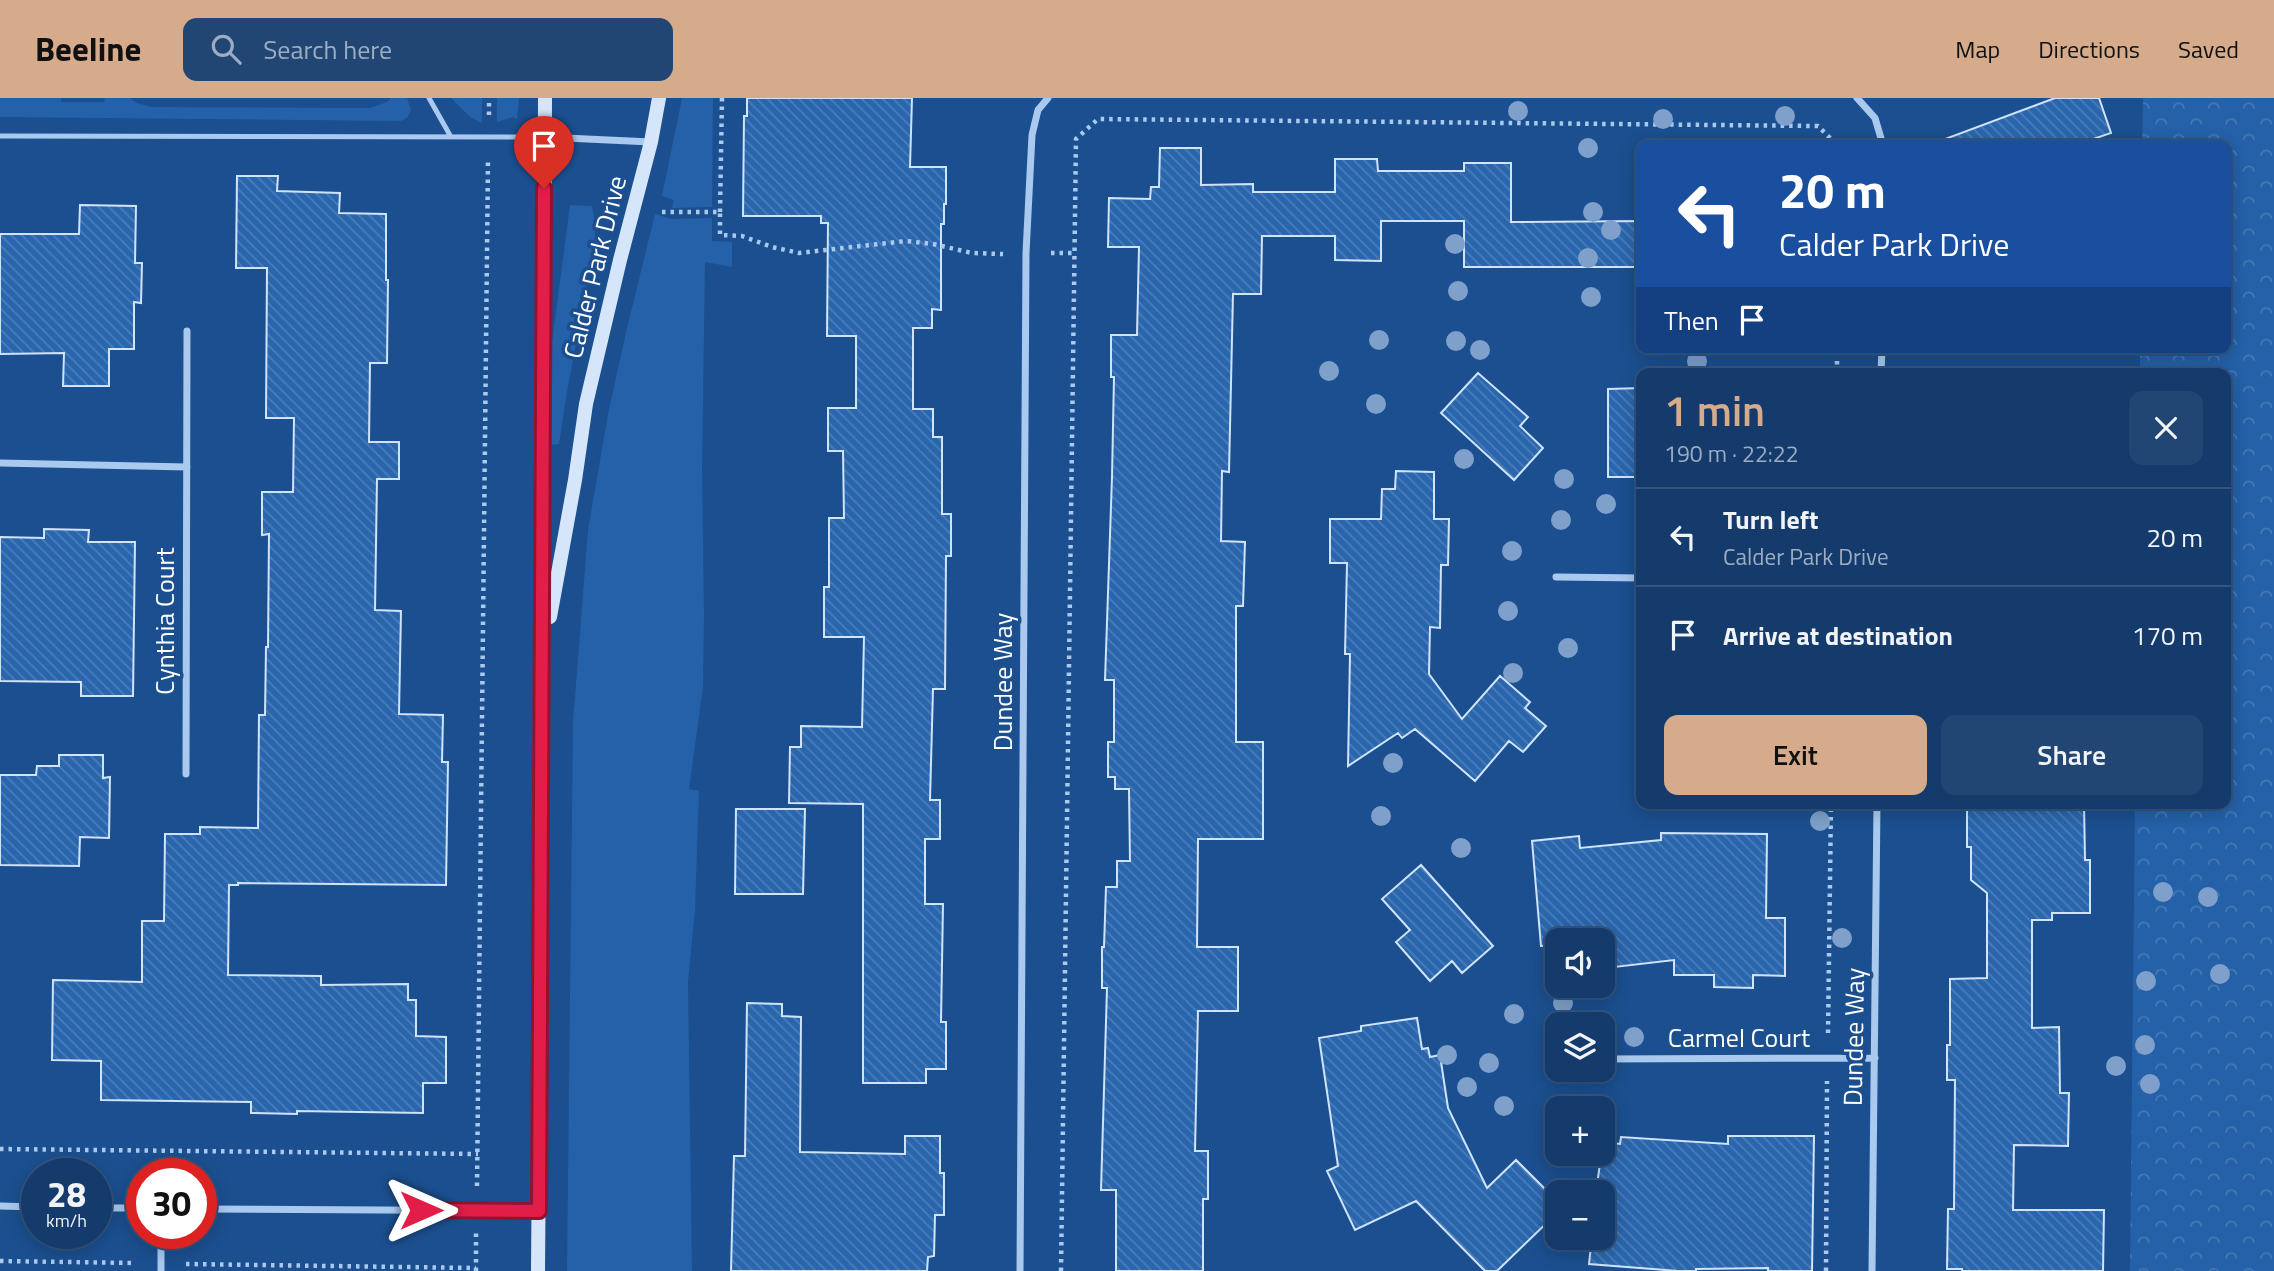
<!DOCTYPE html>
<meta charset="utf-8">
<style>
:root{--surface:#143b6b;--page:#214673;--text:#f1f3f6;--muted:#9dadc1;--line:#33557e;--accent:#d6ab8b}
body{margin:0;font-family:"Titillium Web",sans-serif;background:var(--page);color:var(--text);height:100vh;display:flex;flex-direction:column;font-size:26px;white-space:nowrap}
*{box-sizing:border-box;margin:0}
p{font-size:23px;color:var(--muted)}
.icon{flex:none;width:38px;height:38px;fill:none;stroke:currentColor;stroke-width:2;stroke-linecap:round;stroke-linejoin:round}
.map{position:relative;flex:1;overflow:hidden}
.panel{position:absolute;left:1636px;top:270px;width:595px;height:441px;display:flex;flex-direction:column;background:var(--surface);border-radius:14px;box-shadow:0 4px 18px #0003,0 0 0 2px var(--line)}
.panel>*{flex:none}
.guide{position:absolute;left:1636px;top:42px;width:595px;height:214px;border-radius:14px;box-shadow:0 4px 18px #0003,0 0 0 2px var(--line);background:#1a4fa0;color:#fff;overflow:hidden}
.controls{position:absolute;left:1545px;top:830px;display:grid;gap:14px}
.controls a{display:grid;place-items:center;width:70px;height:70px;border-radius:14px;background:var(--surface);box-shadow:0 4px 18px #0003,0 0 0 2px var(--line);font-size:35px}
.speed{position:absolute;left:21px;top:1060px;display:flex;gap:14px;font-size:35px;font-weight:700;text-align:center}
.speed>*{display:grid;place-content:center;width:91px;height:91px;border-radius:50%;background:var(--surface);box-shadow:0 4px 18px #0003,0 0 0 2px var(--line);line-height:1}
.speed small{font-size:18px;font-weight:400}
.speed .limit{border:10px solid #d22;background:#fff;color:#111}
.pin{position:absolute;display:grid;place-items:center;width:60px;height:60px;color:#fff;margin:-72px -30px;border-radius:50% 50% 50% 0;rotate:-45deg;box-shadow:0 0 7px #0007}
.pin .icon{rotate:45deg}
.me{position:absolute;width:77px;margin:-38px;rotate:90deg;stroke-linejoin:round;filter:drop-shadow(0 0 5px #0008)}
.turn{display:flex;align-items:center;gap:24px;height:147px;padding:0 28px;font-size:32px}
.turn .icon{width:91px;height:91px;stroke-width:2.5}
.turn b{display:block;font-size:49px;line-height:60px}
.then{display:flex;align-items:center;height:66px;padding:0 28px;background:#0003;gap:14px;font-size:26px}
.round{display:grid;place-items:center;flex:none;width:74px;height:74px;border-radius:14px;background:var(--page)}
.headline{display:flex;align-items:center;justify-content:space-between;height:119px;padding:0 28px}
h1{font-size:42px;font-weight:600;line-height:52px;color:var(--accent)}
.cta{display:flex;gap:14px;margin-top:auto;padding:14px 28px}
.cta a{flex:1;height:80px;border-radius:14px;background:var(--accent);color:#111;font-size:28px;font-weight:600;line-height:80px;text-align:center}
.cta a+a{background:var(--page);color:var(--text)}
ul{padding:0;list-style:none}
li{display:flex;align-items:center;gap:21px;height:98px;padding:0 28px;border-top:2px solid var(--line)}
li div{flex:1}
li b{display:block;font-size:26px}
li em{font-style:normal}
header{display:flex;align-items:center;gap:42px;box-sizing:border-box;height:98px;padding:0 35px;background:var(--accent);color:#111}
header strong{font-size:33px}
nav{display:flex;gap:38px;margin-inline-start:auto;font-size:24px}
.search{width:490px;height:63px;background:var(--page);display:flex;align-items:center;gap:18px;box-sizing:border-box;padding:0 24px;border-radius:14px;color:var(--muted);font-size:26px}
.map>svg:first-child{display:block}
.green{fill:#2461a8}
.forest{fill:url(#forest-crowns)}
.building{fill:url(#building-back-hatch);stroke:#cfe3fa;stroke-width:2}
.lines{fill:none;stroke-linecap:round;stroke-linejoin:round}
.path{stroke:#a9c9ee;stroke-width:4.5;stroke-dasharray:3.5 5;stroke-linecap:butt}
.lane{stroke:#a9c9ee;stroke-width:5}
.street{stroke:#a9c9ee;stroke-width:7}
.secondary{stroke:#d6e6fa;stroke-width:14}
.tree{fill:#7ea0ca}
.route-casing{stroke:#92132f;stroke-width:18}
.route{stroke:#e11d48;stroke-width:12}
.labels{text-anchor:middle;stroke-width:7;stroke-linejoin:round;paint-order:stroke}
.street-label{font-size:26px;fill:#fff;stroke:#1b4f8f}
</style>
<header>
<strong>Beeline</strong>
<div class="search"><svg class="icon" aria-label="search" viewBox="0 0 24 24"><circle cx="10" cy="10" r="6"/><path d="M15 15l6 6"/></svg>Search here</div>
<nav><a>Map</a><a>Directions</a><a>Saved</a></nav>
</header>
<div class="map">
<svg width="2274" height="1173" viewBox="0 0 2274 1173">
<defs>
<pattern id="forest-crowns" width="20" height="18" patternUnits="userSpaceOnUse" patternTransform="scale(1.75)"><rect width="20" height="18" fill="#2461a8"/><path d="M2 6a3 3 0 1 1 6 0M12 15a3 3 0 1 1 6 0" fill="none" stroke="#4579b5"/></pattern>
<pattern id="building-back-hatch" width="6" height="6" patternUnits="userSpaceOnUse" patternTransform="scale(1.75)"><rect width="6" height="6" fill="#2a66ad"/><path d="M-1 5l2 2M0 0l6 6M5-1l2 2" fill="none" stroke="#4a7db9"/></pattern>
</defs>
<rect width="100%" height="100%" fill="#1b4f8f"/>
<!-- green -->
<path class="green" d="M 0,0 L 61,0 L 61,4 L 104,4 L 105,0 L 130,0 L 137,5 L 151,9 L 370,10 L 387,4 L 391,0 L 407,0 L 411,12 L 407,20 L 401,23 L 0,19 Z
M 451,0 L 482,0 L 482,25 L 470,19 Z
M 497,0 L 519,0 L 517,21 L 513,19 L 497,24 Z
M 682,0 L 713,0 L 712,109 L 672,110 L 674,102 L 662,98 Z
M 570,107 L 592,108 L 595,124 L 595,146 L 567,294 L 559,346 L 550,347 L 552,244 Z
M 655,116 L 671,121 L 712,120 L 712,143 L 732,144 L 732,169 L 705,164 L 702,371 L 704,517 L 703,589 L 689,691 L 699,693 L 695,812 L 688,884 L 692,1173 L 567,1173 L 573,624 L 588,432 L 608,316 L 626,234 Z"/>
<!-- forest -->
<path class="forest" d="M 2143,0 L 2274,0 L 2274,1173 L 2130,1173 L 2135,705 L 2226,705 L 2226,275 L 2140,275 L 2140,250 L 2226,250 L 2226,47 L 2142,47 Z"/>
<!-- building -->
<path class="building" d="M 747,0 L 912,0 L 910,69 L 946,69 L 946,106 L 944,106 L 944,126 L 941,126 L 941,212 L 932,211 L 932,230 L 913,230 L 913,311 L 933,311 L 933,339 L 942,339 L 942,416 L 951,416 L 951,458 L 946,458 L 945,591 L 933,591 L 930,702 L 940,702 L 940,741 L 925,741 L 925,806 L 943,806 L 941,924 L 946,924 L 946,971 L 926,971 L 926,985 L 863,985 L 863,706 L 789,705 L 790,649 L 801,649 L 801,628 L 862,629 L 864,539 L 824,539 L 824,489 L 829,489 L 829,420 L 844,420 L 843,353 L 828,353 L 828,310 L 856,310 L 856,238 L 827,238 L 828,125 L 821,125 L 821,118 L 743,118 L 744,18 L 747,18 Z
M 2055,0 L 2099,0 L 2111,35 L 2076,47 L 1938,47 L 1937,44 Z
M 1160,50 L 1201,50 L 1201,87 L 1253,86 L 1253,94 L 1335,94 L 1335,61 L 1377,61 L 1378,73 L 1464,73 L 1464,65 L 1511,65 L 1511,124 L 1642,123 L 1642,169 L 1464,169 L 1464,123 L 1381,123 L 1381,163 L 1335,162 L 1335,138 L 1262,138 L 1261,196 L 1233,196 L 1229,374 L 1222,373 L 1221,443 L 1245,444 L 1243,508 L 1236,508 L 1236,644 L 1263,644 L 1263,741 L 1198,741 L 1197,849 L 1238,849 L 1238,913 L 1198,913 L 1195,1053 L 1208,1053 L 1208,1101 L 1203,1101 L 1203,1173 L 1116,1173 L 1116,1092 L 1101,1092 L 1107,890 L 1102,890 L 1102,849 L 1104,849 L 1106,789 L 1117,789 L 1117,763 L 1130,763 L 1129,691 L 1115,691 L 1115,679 L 1108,679 L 1108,644 L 1114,644 L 1114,582 L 1105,582 L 1112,379 L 1114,279 L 1111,279 L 1111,237 L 1137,237 L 1139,149 L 1108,149 L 1109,100 L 1150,101 L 1151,89 L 1159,89 Z
M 237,78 L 278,78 L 277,93 L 340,95 L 339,115 L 386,116 L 386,182 L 388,182 L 387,265 L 370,265 L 369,344 L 399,344 L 399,381 L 377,381 L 375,512 L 401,513 L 399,616 L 443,617 L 442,664 L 448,664 L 446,787 L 238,785 L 238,787 L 229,787 L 228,877 L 321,878 L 321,887 L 408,886 L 408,902 L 416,902 L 416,938 L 446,939 L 446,985 L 423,985 L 423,1015 L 297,1013 L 297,1016 L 251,1015 L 251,1004 L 101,1002 L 101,963 L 52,962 L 53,882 L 142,884 L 142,823 L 164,823 L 165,736 L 200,736 L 200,729 L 258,730 L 259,617 L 265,617 L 266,549 L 268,549 L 269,436 L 262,437 L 262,394 L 293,394 L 294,320 L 266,320 L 267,170 L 236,170 Z
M 80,107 L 136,108 L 135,165 L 142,165 L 141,205 L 134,204 L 134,251 L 109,251 L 109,288 L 63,288 L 64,255 L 0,256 L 0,136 L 79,136 Z
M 1478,275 L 1528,319 L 1520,328 L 1543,350 L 1514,382 L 1441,315 Z
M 1642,290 L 1642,379 L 1608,379 L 1608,291 Z
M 1396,373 L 1434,374 L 1434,421 L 1449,421 L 1448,467 L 1441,467 L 1440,530 L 1430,529 L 1429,576 L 1462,621 L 1500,578 L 1530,604 L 1525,610 L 1546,628 L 1523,654 L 1509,643 L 1475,683 L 1415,631 L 1402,640 L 1398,635 L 1348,668 L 1350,556 L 1345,556 L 1347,465 L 1330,465 L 1330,421 L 1381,421 L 1382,391 L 1395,391 Z
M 44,431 L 89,432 L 88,444 L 135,444 L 133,598 L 81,598 L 81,584 L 0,583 L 0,439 L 44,440 Z
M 59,657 L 103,657 L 103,680 L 110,679 L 109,740 L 80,739 L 79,768 L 0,767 L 0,677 L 36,677 L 37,668 L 59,668 Z
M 1967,705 L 2084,705 L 2085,762 L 2090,762 L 2090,815 L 2052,815 L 2052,822 L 2032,822 L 2032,930 L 2059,929 L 2060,995 L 2069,995 L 2068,1048 L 2014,1047 L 2013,1112 L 2104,1112 L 2103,1173 L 1962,1173 L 1962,1171 L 1947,1171 L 1948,1111 L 1954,1111 L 1955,982 L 1947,982 L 1947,947 L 1950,947 L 1950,881 L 1987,880 L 1987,795 L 1971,782 L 1971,749 L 1967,749 Z
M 736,711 L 805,711 L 803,796 L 735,796 Z
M 1661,735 L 1767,736 L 1766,820 L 1785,820 L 1785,878 L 1753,877 L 1753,890 L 1714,889 L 1714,877 L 1674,877 L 1674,862 L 1606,870 L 1603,842 L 1558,842 L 1558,847 L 1541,848 L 1532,743 L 1579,738 L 1580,750 L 1661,742 Z
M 1421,767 L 1493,848 L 1462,875 L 1452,863 L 1430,883 L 1396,844 L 1410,832 L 1382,801 Z
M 747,905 L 782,906 L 782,918 L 801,919 L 800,1054 L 905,1056 L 905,1038 L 940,1038 L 940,1075 L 944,1075 L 944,1117 L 935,1117 L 934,1158 L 928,1159 L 927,1173 L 731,1173 L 734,1058 L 745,1058 Z
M 1417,920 L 1422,951 L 1428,950 L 1430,959 L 1440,957 L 1448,1010 L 1487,1090 L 1516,1062 L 1558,1104 L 1558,1114 L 1497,1173 L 1485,1173 L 1416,1103 L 1355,1132 L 1327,1073 L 1338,1068 L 1319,940 L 1361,933 L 1361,928 Z
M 1728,1038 L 1814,1038 L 1812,1173 L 1768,1173 L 1768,1170 L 1696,1171 L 1696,1173 L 1678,1173 L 1589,1166 L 1592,1139 L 1603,1139 L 1603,1094 L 1596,1094 L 1603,1044 L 1620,1046 L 1621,1039 L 1728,1046 Z"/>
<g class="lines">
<!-- path -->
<path class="path" d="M 489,17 L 489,0
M 662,114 L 720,114 L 720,137 L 742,138 L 772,149 L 799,155 L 906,143 L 933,146 L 972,155 L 1003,156
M 720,114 L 722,0
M 1051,155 L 1074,155
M 1837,275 L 1837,250
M 1828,935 L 1831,705
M 0,1051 L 478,1056
M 477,1088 L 488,61
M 0,1163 L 136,1165
M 186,1166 L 476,1170
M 476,1173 L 476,1135
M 1061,1173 L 1076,41 L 1098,21 L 1818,28 L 1837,47
M 1826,1173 L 1827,983"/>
<!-- lane -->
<path class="lane" d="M 429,0 L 451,39
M 0,38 L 544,39"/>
<!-- street -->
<path class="street" d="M 1857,0 L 1875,20 L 1883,47
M 544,39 L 651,44
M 1881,275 L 1882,250
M 0,365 L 187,369
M 1556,479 L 1642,480
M 186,676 L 187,233
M 1549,961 L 1558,961
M 1603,961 L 1875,960
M 0,1108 L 37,1109
M 96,1110 L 142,1110
M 201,1111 L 539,1113
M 161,1173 L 161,1136
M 1020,1173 L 1026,155 L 1032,37 L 1038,12 L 1048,0
M 1872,1173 L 1877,705"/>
<!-- secondary -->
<path class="secondary" d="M 550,519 L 575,382 L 586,306 L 620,162 L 651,44 L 659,0
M 538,1173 L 543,557 L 545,0"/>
</g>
<!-- trees -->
<g class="tree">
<circle cx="1518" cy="13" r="10"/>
<circle cx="1785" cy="18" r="10"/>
<circle cx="1663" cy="21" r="10"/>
<circle cx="1588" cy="50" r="10"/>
<circle cx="1593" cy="114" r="10"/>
<circle cx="1611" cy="132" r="10"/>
<circle cx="1455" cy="146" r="10"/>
<circle cx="1588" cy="160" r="10"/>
<circle cx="1458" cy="193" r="10"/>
<circle cx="1591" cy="199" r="10"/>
<circle cx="1379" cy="242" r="10"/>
<circle cx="1456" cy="243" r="10"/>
<circle cx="1480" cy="252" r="10"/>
<circle cx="1697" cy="263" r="10"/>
<circle cx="1329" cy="273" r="10"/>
<circle cx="1376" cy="306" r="10"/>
<circle cx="1464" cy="361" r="10"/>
<circle cx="1564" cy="381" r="10"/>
<circle cx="1606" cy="406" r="10"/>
<circle cx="1561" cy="422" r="10"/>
<circle cx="1512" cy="453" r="10"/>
<circle cx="1508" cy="513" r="10"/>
<circle cx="1568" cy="550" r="10"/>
<circle cx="1513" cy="575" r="10"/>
<circle cx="1393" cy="665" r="10"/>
<circle cx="1381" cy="718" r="10"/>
<circle cx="1820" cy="723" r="10"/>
<circle cx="1461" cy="750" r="10"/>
<circle cx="2163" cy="794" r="10"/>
<circle cx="2208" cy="799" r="10"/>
<circle cx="1842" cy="840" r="10"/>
<circle cx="2220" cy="876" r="10"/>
<circle cx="2146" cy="883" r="10"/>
<circle cx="1563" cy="905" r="10"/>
<circle cx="1514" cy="916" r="10"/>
<circle cx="1634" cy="939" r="10"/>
<circle cx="2145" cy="947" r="10"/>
<circle cx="1447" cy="957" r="10"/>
<circle cx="1489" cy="965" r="10"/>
<circle cx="2116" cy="968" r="10"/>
<circle cx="2150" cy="986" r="10"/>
<circle cx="1467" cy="989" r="10"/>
<circle cx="1504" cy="1008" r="10"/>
</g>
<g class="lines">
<!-- route casing -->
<g class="route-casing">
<path id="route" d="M 421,1112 L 539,1113 L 544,90"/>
</g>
<!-- route -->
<use href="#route" class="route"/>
</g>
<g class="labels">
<!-- street labels -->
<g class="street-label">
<text transform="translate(595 169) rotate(-76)" y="9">Calder Park Drive</text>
<text transform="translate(165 523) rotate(-90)" y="9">Cynthia Court</text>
<text transform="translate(1003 584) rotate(-90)" y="9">Dundee Way</text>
<text transform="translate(1854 939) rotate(-89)" y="9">Dundee Way</text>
<text x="1739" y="949">Carmel Court</text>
</g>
</g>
</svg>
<div class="controls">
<a><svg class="icon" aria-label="sound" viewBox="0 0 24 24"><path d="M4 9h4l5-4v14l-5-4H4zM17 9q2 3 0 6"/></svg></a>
<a><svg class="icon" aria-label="layers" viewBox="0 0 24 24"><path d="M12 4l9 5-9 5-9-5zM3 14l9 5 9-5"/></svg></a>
<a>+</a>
<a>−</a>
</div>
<div class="speed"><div>28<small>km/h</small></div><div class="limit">30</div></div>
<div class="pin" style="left:544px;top:90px;background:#d93025"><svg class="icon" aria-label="arrive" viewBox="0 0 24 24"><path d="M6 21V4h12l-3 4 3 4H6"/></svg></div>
<svg class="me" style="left:421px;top:1112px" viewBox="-20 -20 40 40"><path d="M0-17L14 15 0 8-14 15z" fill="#e11d48" stroke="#fff" stroke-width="4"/></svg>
<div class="guide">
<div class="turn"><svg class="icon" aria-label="left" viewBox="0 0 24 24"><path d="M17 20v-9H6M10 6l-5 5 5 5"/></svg><div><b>20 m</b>Calder Park Drive</div></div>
<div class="then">Then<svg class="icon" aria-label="arrive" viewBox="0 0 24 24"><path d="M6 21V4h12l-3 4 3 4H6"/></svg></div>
</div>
<section class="panel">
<div class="headline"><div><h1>1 min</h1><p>190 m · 22:22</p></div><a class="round"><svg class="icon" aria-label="close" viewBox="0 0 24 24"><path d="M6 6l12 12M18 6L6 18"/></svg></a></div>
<ul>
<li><svg class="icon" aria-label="left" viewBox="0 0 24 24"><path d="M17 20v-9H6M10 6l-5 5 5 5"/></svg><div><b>Turn left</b><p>Calder Park Drive</p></div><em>20 m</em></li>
<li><svg class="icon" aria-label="arrive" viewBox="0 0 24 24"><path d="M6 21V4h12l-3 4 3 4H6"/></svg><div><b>Arrive at destination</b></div><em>170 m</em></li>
</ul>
<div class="cta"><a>Exit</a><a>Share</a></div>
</section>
</div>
